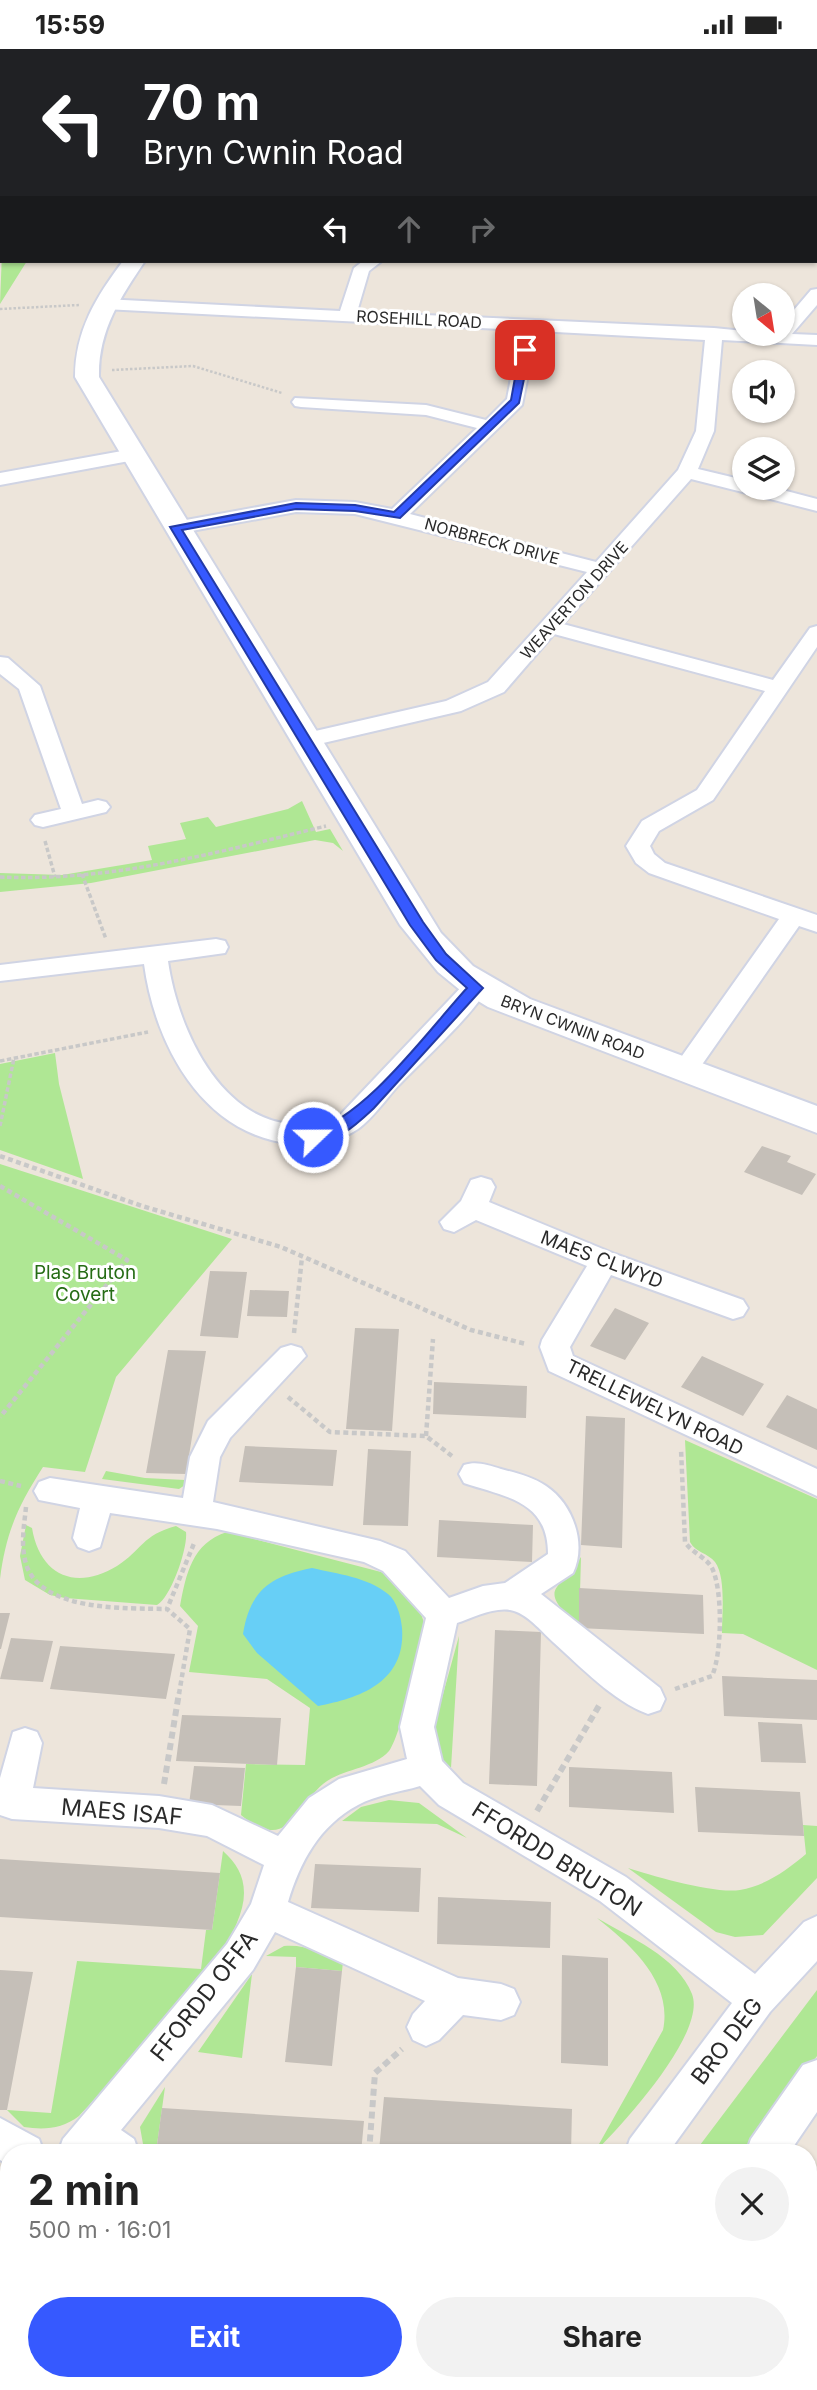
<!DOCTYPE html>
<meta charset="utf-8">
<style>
:root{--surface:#fff;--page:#f2f2f2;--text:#222;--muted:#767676;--accent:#3659ff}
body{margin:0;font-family:Inter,sans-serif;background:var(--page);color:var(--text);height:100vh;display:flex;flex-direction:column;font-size:26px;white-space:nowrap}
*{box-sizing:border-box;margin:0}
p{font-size:23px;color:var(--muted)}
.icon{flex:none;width:38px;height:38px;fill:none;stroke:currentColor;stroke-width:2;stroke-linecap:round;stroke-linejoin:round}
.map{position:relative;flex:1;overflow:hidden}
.side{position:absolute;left:0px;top:2095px;width:817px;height:247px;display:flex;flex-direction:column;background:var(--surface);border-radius:28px 28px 0 0;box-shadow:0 2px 5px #0004}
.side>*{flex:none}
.guide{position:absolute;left:0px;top:0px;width:817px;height:214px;box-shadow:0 2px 5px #0004;background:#202124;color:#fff;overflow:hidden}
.needle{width:46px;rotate:150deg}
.tools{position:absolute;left:732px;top:234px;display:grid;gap:14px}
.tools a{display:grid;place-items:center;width:63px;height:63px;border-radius:50%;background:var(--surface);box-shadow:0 2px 5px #0004;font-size:35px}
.pin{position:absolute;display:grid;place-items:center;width:60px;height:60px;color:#fff;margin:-30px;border-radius:14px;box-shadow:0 4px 10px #0006}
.me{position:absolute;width:77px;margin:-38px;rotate:68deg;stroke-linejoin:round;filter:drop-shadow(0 0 5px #0008)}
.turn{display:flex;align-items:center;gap:24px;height:147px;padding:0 28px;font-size:32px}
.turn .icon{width:91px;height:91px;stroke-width:2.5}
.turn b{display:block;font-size:49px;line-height:60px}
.lanes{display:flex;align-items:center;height:66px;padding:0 28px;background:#0003;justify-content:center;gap:35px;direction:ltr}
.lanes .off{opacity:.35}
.round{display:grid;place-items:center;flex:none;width:74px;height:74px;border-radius:37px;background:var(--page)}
.summary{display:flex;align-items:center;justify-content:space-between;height:119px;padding:0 28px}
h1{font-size:42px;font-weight:700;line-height:52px}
.action{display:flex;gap:14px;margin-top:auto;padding:14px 28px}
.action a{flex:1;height:80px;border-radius:42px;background:var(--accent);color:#fff;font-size:28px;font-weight:700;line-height:80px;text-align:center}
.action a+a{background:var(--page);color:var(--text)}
.status{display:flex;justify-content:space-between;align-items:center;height:49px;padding:0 35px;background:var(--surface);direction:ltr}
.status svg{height:19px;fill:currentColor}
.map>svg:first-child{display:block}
.green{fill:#afe794}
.water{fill:#67cff6}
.building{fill:#c5bfb8}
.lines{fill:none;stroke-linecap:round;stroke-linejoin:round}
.street-casing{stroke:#d0d4e4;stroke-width:4}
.secondary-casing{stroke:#d0d4e4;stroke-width:4}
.path-far3{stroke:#c8c8c8;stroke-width:2.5;stroke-dasharray:2.5 2;stroke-linecap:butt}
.path-far2{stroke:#c8c8c8;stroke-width:3.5;stroke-dasharray:4.5 2.5;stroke-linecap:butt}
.path-far1{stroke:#c8c8c8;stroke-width:4.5;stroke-dasharray:5 3.5;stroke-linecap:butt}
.path{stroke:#c8c8c8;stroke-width:6;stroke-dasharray:7 4.5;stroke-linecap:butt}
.street{fill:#fff;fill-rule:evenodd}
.secondary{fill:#fff;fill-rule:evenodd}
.route{fill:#3659ff;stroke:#233aa6;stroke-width:2}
.labels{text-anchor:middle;stroke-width:6;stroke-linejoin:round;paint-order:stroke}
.far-street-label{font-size:16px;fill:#2a2a2a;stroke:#fff}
.street-label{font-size:19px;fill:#2a2a2a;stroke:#fff}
.park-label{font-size:19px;fill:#266c15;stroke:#fff}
.near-street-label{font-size:23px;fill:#2a2a2a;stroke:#fff}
</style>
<div class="status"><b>15:59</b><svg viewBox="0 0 49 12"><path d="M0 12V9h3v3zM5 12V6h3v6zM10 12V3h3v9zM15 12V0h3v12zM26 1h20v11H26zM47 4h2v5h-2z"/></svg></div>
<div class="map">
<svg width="817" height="2341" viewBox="0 0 817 2341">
<rect width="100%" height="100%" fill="#ede5db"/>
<!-- green -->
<path class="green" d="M 0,0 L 254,0 L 2,2 L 2,34 Z
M 2,203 L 2,212 L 27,212 L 0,255 Z
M 302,752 L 316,783 L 330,780 L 343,802 L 333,794 L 315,791 L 91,834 L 0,843 L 0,824 L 62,826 L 152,811 L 148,797 L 186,790 L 180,774 L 208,768 L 216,778 L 288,760 Z
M 55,1004 L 59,1035 L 83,1130 L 0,1101 L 0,1015 Z
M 0,1115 L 232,1190 L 116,1328 L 85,1423 L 43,1418 C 18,1457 6,1483 0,1530 Z
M 685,1391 L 817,1450 L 817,1621 L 743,1585 L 722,1584 C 722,1565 726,1528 715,1513 C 708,1504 696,1504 690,1493 Z
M 106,1422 L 145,1429 L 185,1431 L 185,1436 L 179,1440 L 102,1430 Z
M 26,1476 L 32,1479 C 40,1527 76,1542 117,1517 C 142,1501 142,1486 176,1477 L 186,1483 C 188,1499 171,1548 157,1556 L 65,1549 L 50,1546 L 25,1531 L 20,1507 Z
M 227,1483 L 381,1523 C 401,1533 419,1553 424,1574 C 427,1587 399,1691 389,1702 C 373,1720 341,1720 323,1735 C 295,1759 288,1805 241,1766 L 246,1715 L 305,1716 L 310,1659 L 267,1630 L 189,1623 L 198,1577 L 180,1557 C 186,1525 192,1494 227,1483 Z
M 581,1508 L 579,1579 C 536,1536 558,1545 581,1508 Z
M 459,1587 L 451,1719 L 439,1709 L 434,1678 Z
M 389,1751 L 419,1754 L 467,1789 L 437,1775 L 342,1772 L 361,1758 Z
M 803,1776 L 817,1777 L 817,1829 L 763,1886 L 735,1888 L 716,1883 L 628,1819 C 653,1827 714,1845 740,1841 C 765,1837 787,1821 806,1805 Z
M 223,1802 C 236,1814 244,1826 244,1844 C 244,1906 122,2020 79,2067 C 62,2080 44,2081 24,2078 L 7,2061 L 51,2064 L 77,1912 L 201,1920 L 206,1881 L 212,1881 Z
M 597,1869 C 629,1888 678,1908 692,1945 C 707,1984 622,2076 594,2104 L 663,1981 C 673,1933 631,1896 597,1869 Z
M 284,1897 C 305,1895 323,1904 343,1913 L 342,1922 L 296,1918 L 296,1908 L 266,1907 Z
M 252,1925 L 242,2009 L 198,2003 Z
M 817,1941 L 817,2007 L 744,2103 L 694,2104 Z
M 165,2038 L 156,2103 L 143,2095 L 140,2078 Z
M 9,2209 L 9,2273 L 0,2267 L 0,2217 Z
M 586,2333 L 667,2333 L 666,2341 L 591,2341 Z"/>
<!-- water -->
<path class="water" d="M 312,1519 C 338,1525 367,1528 388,1545 C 397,1552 401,1568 402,1579 C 406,1632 362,1649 318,1657 L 257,1604 L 243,1585 C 250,1541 271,1527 312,1519 Z"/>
<!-- building -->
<path class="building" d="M 762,1097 L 791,1107 L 787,1113 L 816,1125 L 802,1146 L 744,1123 Z
M 210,1222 L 247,1223 L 238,1289 L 200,1287 Z
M 250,1241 L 289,1242 L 287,1268 L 247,1267 Z
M 615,1259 L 649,1274 L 625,1311 L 590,1297 Z
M 355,1279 L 399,1280 L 392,1382 L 346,1380 Z
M 168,1301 L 206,1302 L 186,1425 L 146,1424 Z
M 702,1307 L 764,1335 L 743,1367 L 681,1338 Z
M 434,1333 L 527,1337 L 526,1369 L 433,1365 Z
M 787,1346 L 817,1360 L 817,1401 L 766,1378 Z
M 586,1367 L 625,1369 L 622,1499 L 581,1496 Z
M 245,1397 L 337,1401 L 333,1437 L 239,1433 Z
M 368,1400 L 411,1402 L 408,1477 L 363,1476 Z
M 439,1471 L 533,1476 L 532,1513 L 437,1508 Z
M 579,1539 L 703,1546 L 704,1585 L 579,1579 Z
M 0,1564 L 10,1564 L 1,1600 L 0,1600 Z
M 495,1581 L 541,1583 L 537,1737 L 489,1735 Z
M 11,1589 L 53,1592 L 43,1633 L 0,1630 Z
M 60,1597 L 175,1605 L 166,1650 L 50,1640 Z
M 722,1627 L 817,1631 L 817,1671 L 724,1667 Z
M 182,1666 L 281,1669 L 277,1716 L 176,1712 Z
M 758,1673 L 802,1675 L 806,1714 L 761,1713 Z
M 194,1717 L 245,1719 L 241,1757 L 189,1755 Z
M 569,1718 L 672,1723 L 674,1764 L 569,1758 Z
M 695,1738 L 800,1743 L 804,1787 L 698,1783 Z
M 0,1810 L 220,1824 L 212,1881 L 0,1868 Z
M 315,1815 L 421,1819 L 419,1863 L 311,1859 Z
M 438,1848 L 551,1853 L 550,1899 L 437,1895 Z
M 562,1906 L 608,1909 L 608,2017 L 561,2014 Z
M 296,1918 L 342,1922 L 332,2017 L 285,2013 Z
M 0,1921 L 33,1923 L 7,2061 L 0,2061 Z
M 384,2048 L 572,2060 L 571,2104 L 379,2102 Z
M 162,2059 L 364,2072 L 361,2104 L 156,2103 Z
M 0,2320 L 9,2325 L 9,2333 L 24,2333 L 39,2341 L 0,2341 Z
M 228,2333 L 343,2333 L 358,2334 L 357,2341 L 227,2341 Z"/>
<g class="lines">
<!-- street casing -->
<g class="street-casing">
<path id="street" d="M 286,0 L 308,0 L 309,2 L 287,2 Z
M 546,0 L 563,0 L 564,2 L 547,2 Z
M 816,130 L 817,131 L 817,141 L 816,140 Z
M 363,212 L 382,212 L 369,222 L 357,263 L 714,279 L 744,282 L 744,285 L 782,285 L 782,275 L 811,241 L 817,240 L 817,256 L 792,285 L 817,286 L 817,296 L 722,291 L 714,382 L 698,420 L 744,431 L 744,439 L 775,439 L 817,450 L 817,462 L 691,430 L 563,575 L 773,631 L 810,579 L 817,577 L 817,598 L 713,751 L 659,782 L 650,797 L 654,805 L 665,814 L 817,866 L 817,883 L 799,877 L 694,1027 L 685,1030 L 676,1027 L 672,1021 L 779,870 L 649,824 L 636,814 L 626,797 L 642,772 L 697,741 L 765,642 L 554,585 L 504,643 L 461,662 L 306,698 L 298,696 L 295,691 L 298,686 L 446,652 L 488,633 L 587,523 L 355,465 L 296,463 L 175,485 L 165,479 L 175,473 L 296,451 L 355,453 L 392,460 L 477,379 L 426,366 L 301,358 L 295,357 L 292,353 L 295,349 L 426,356 L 486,371 L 507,350 L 520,281 L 104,260 L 96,255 L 104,250 L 340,262 L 354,219 ZM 537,282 L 705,291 L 696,382 L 678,421 L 596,513 L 410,465 L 522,356 Z
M 133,400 L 142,406 L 140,410 L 0,436 L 0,424 Z
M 0,608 L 8,609 L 40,637 L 82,755 L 98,751 L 106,753 L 110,758 L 106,763 L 43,778 L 35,776 L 31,771 L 35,766 L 61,760 L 19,640 L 0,625 Z
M 216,890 L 225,892 L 228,898 L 225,904 L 168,912 C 180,995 239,1108 340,1066 L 467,932 L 485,932 L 489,938 C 468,971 426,1008 398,1037 C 386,1050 373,1069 358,1080 C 341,1092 312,1097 292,1095 C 202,1085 155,996 144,915 L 0,932 L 0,916 Z
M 481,1128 L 491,1131 L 495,1138 L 489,1153 L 615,1205 L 743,1251 L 748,1259 L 743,1267 L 733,1270 L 611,1226 L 570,1298 L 573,1307 L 817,1420 L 817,1447 L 549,1322 L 540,1298 L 542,1291 L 587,1217 L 476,1171 L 454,1183 L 444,1180 L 440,1173 L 461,1152 L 471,1131 Z
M 291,1296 L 301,1299 L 306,1307 L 230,1389 L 220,1408 L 213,1453 L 380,1492 L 405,1502 L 449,1549 L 483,1537 L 505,1534 L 548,1505 C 548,1451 505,1448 464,1434 L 459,1425 L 464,1416 C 477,1412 487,1416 501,1420 C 516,1424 533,1428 546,1437 C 573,1455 587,1495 573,1524 L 541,1545 L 660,1639 L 665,1650 L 660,1661 L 648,1665 C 613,1652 581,1618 553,1593 C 541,1582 527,1564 510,1561 C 494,1558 472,1569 457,1574 L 434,1678 L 442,1712 L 463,1734 L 626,1828 L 755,1925 L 804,1873 L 817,1867 L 817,1912 L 770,1963 L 668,2104 L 625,2104 L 630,2090 L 732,1954 L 600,1852 L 439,1756 L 420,1737 C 400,1743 376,1746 358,1756 C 319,1777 300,1813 288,1853 L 458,1929 L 501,1935 L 514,1940 L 520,1953 L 514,1966 L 501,1971 L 463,1966 L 439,1991 L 426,1997 L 413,1991 L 407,1978 L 413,1965 L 425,1952 L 275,1883 L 253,1921 L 121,2081 L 134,2090 L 139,2104 L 58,2104 L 63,2090 L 227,1895 L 251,1855 L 264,1816 L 207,1787 L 159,1779 L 12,1770 L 0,1766 L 0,1729 L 13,1683 L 25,1679 L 37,1683 L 42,1694 L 33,1739 L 159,1747 L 212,1756 L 278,1787 L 309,1749 L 339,1730 L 407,1710 L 400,1678 L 426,1569 L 383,1522 L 364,1513 L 217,1480 L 110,1464 L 100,1498 L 89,1502 L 78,1498 L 73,1489 L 80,1459 L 39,1451 L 34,1442 L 39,1433 L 50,1429 L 183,1449 L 190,1408 L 208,1372 L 281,1299 Z
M 817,2011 L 817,2063 L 789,2104 L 746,2104 L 751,2090 L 803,2016 Z
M 0,2069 L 39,2090 L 44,2104 L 9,2104 L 9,2116 L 0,2111 Z
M 9,2149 L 9,2193 L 0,2197 L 0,2153 Z
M 477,2333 L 521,2333 L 518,2341 L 474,2341 Z
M 672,2333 L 714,2333 L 714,2341 L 672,2341 Z"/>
</g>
<!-- secondary casing -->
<g class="secondary-casing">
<path id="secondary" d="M 259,0 L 278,0 L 258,2 Z
M 123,212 L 145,212 C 120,249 98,282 99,328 L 441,884 L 473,917 L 530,950 L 817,1057 L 817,1084 L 488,958 L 460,941 L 438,923 L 400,876 L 75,328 C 75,282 96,248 123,212 Z"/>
</g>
<!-- path-far3 -->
<path class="path-far3" d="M 0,260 L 79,256
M 112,321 L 193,317 L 282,344"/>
<!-- path-far2 -->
<path class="path-far2" d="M 45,792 L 55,828
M 82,825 L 106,890
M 0,828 C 112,833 218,803 326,777
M 0,1012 L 148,983
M 0,1077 L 14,1009"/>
<!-- path-far1 -->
<path class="path-far1" d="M 0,1107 L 142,1157 L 281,1198 L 471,1281 L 526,1295
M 0,1137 L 127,1211 L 0,1368
M 294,1284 L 302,1208
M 288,1348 L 330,1383 L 426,1387 L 452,1407
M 426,1387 L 433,1290
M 0,1432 L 21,1437
M 26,1458 C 24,1478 20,1498 27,1518 C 45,1563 127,1559 167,1560
M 675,1640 L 712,1627 C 722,1605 723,1541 712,1519 C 706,1508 692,1504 685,1493 L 681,1400
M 179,1645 L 190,1580 L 167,1560 L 195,1492"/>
<!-- path -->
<path class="path" d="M 164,1735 L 179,1644
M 537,1762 L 600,1655
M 369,2104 L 375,2024 L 402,2000
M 222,2341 L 223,2333"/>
<!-- street -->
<use href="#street" class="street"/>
<!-- secondary -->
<use href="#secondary" class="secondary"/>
</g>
<!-- route -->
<path class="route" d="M 525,298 L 530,301 L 519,354 L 400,469 L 355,462 L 296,460 L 182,481 L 423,873 L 446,905 L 483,939 L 374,1059 C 358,1074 332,1099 308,1092 L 308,1085 C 367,1067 425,985 467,939 L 436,911 L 410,876 L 170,478 L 296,454 L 355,456 L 394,463 L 511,351 L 520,301 Z"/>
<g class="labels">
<!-- far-street labels -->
<g class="far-street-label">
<text transform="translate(419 270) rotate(3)" y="6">ROSEHILL ROAD</text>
<text transform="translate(492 492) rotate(15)" y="6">NORBRECK DRIVE</text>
<text transform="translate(574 551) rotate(-48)" y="6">WEAVERTON DRIVE</text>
<text transform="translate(573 978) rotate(21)" y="6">BRYN CWNIN ROAD</text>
</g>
<!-- street labels -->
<g class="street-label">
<text transform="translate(602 1210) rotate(21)" y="7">MAES CLWYD</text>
<text transform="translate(655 1358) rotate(26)" y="7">TRELLEWELYN ROAD</text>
</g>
<!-- park labels -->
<g class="park-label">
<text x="85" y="1230">Plas Bruton<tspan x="85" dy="22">Covert</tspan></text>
</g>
<!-- near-street labels -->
<g class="near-street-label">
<text transform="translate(122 1763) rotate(5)" y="8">MAES ISAF</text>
<text transform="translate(557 1810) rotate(32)" y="8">FFORDD BRUTON</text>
<text transform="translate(204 1947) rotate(-52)" y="8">FFORDD OFFA</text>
<text transform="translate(727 1992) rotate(-53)" y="8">BRO DEG</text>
</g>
</g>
</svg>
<div class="tools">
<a><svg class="needle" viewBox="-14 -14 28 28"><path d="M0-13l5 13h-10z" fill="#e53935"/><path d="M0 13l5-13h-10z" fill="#767676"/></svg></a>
<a><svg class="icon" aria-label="sound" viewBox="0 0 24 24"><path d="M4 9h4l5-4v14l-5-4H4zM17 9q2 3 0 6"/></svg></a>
<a><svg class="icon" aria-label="layers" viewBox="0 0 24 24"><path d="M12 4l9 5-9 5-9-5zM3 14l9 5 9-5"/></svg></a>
</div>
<div class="pin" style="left:525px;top:301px;background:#d93025"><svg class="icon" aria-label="arrive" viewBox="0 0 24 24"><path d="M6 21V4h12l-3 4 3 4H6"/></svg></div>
<svg class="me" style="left:313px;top:1088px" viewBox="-20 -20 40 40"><circle r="17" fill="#3659ff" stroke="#fff" stroke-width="3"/><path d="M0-11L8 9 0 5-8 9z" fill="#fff"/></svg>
<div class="guide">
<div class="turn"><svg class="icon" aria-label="left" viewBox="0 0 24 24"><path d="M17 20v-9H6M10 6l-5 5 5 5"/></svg><div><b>70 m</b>Bryn Cwnin Road</div></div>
<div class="lanes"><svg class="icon" aria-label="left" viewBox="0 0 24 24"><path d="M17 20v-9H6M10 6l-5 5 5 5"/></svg><svg class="icon off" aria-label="ahead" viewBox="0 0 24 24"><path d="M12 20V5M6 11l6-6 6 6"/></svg><svg class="icon off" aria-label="right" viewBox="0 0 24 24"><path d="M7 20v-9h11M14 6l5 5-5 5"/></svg></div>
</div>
<section class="side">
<div class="summary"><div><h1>2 min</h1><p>500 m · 16:01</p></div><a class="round"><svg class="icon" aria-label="close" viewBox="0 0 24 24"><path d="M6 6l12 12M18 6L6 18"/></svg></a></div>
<div class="action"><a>Exit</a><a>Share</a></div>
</section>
</div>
